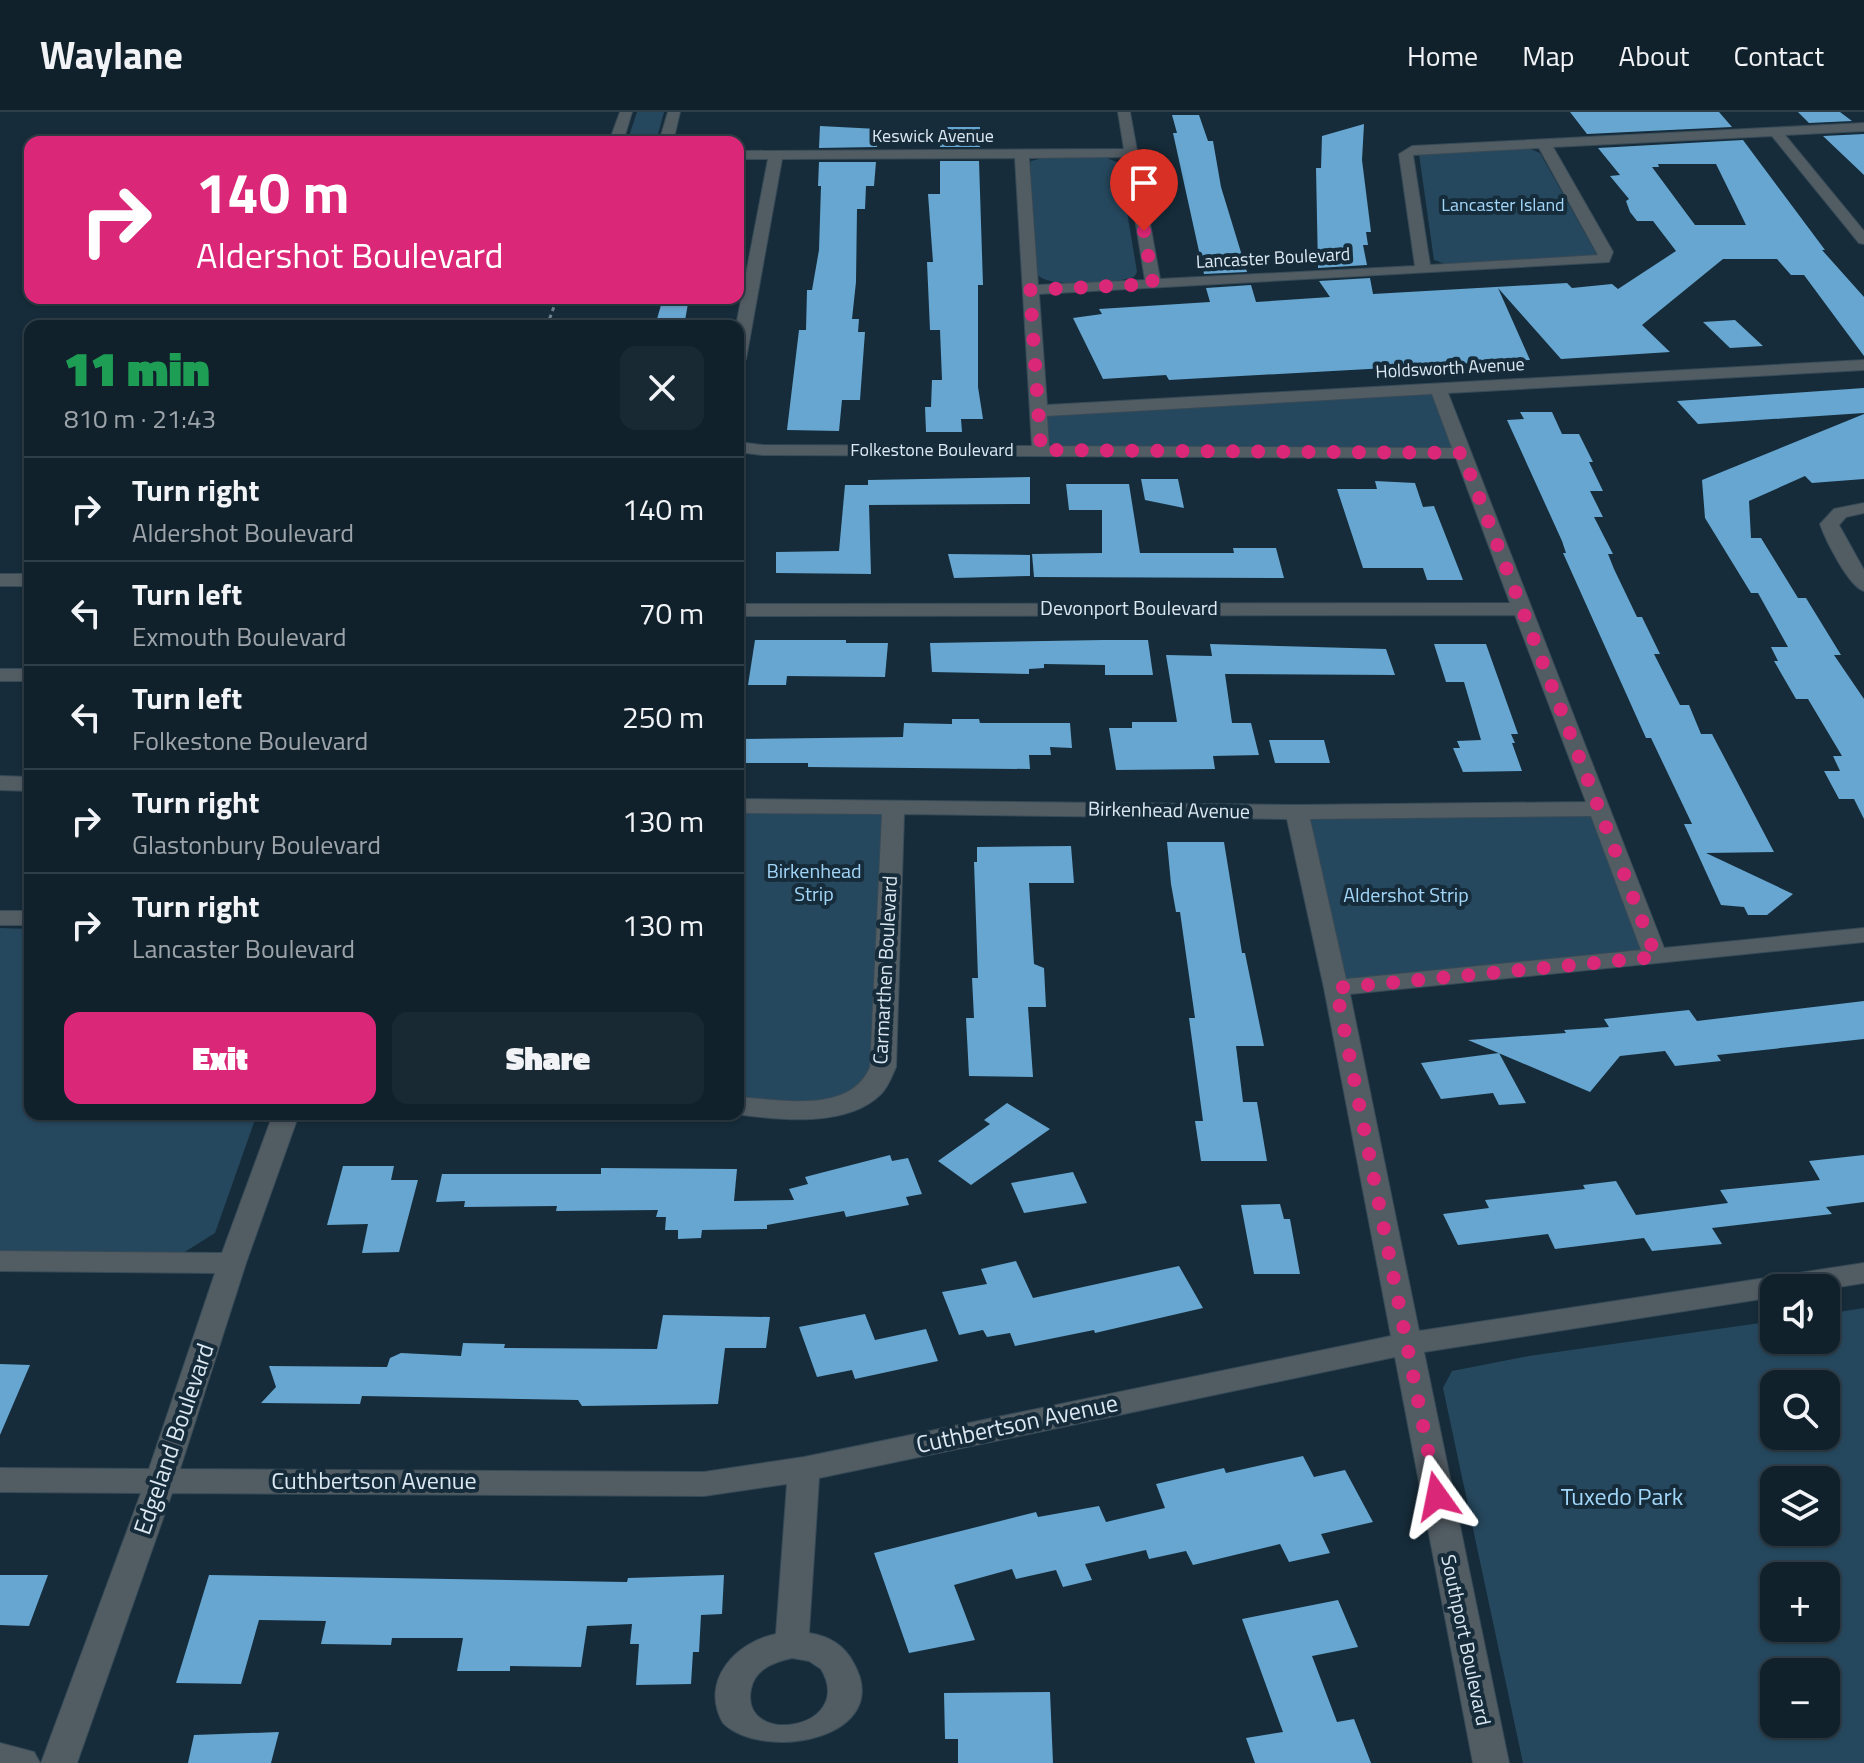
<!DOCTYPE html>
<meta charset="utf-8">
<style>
:root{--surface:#10212c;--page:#192934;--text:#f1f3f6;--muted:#9ca3a9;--line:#303e48;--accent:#db2777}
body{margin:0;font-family:"Titillium Web",sans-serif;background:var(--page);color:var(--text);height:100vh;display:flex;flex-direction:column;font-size:30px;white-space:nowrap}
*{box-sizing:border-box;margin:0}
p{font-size:26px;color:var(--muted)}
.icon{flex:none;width:44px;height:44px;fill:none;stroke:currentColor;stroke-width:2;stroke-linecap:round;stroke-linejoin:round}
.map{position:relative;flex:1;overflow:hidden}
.details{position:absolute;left:24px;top:208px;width:720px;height:800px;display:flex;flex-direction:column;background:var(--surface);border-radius:16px;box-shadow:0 2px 6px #0004,0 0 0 2px var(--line)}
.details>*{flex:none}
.guide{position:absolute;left:24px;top:24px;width:720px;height:168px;border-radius:16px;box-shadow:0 2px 6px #0004,0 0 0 2px var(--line);background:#db2777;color:#fff;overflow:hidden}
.controls{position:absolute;left:1760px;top:1162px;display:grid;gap:16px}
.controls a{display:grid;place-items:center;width:80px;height:80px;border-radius:16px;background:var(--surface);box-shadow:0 2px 6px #0004,0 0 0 2px var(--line);font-size:40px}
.pin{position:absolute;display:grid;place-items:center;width:68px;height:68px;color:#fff;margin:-82px -34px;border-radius:50% 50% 50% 0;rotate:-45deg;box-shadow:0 0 8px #0007}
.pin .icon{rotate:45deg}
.me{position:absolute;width:88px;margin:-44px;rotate:348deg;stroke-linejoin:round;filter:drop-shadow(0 0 6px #0008)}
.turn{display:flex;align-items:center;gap:28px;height:168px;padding:0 40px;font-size:36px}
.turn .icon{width:104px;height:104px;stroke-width:2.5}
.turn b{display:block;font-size:56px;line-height:68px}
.round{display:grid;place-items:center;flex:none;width:84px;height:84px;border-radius:16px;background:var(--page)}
.summary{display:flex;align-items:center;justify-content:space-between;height:136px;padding:0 40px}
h1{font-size:48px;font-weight:800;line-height:60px;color:#1e9e55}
.cta{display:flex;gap:16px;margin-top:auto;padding:16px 40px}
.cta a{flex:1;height:92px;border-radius:16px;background:var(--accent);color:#fff;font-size:32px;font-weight:800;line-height:92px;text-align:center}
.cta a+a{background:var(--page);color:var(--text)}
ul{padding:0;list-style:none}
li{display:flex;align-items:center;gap:24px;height:104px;padding:0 40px;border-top:2px solid var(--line)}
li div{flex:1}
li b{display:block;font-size:30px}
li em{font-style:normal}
header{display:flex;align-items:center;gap:48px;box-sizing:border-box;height:112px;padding:0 40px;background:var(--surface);border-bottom:2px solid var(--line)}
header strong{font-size:38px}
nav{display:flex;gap:44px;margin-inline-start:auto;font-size:28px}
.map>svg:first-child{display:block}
.green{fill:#26485e;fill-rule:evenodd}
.building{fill:#66a6d0;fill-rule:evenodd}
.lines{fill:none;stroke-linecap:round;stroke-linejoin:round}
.minor-casing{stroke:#364a57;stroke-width:2}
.path{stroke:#71838f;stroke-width:3;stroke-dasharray:4 4;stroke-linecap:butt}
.minor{fill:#525c63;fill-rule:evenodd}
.route{stroke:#db2777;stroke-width:14;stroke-dasharray:0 25.2}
.labels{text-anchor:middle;stroke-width:8;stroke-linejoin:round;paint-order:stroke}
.far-street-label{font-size:18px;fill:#dbe8f2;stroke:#162c3a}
.far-park-label{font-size:18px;fill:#a2d6f9;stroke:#162c3a}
.street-label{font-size:20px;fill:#dbe8f2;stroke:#162c3a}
.park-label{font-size:20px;fill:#a2d6f9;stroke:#162c3a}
.near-street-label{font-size:24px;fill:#dbe8f2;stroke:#162c3a}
.near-park-label{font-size:24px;fill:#a2d6f9;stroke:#162c3a}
</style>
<header>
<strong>Waylane</strong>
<nav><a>Home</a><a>Map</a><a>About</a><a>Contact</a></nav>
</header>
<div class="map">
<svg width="1864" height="1651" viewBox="0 0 1864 1651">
<rect width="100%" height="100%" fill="#162c3a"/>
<!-- green -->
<path class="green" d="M 637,0 L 664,0 L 656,30 L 627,30 Z
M 1528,36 L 1540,41 L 1597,143 L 1449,153 L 1434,148 L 1419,42 Z
M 1047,45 L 1105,45 L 1119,51 L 1137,160 L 1134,165 C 1116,171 1050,177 1038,163 L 1030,53 L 1031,49 Z
M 1438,277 L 1462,341 L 1041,338 L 1038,299 Z
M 738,694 L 893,695 L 883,955 L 849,990 L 738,994 Z
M 1600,697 L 1656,845 L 1336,876 L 1297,700 Z
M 0,816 L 30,817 L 30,1002 L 257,1002 L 215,1121 L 183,1141 L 0,1139 Z
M 1864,1196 L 1864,1651 L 1523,1651 L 1443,1276 L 1452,1259 L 1529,1244 L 1774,1209 L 1774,1228 L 1826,1228 L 1826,1202 ZM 1774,1272 L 1826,1272 L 1826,1324 L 1774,1324 ZM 1774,1368 L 1826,1368 L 1826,1420 L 1774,1420 ZM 1774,1464 L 1826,1464 L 1826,1516 L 1774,1516 ZM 1774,1560 L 1826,1560 L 1826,1612 L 1774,1612 Z"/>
<!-- building -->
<path class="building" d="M 1570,0 L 1719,0 L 1732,15 L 1587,22 Z
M 1798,0 L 1840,0 L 1852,9 L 1809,11 Z
M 1172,3 L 1199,3 L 1208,29 L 1213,29 L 1221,75 L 1247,160 L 1204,162 L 1173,21 L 1177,21 Z
M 1364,12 L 1362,48 L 1371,120 L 1366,120 L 1368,133 L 1363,133 L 1367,153 L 1318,156 L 1316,56 L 1321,56 L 1322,24 Z
M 820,14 L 878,17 L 877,35 L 819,36 Z
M 940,15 L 980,15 L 980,35 L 940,35 Z
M 1864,22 L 1864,63 L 1823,24 Z
M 1743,28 L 1825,138 L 1822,138 L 1864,185 L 1864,244 L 1804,163 L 1791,163 L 1777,147 L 1723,147 L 1642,213 L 1670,240 L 1561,247 L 1498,176 L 1530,248 L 1169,268 L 1166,263 L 1103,267 L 1073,206 L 1102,202 L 1099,197 L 1210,190 L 1206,176 L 1251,173 L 1256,190 L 1330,185 L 1319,169 L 1370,166 L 1373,182 L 1567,171 L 1572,176 L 1612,172 L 1618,177 L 1676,139 L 1653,109 L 1637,109 L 1630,100 L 1626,89 L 1629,87 L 1610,64 L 1620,63 L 1598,36 ZM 1658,52 L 1716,52 L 1746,113 L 1695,113 L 1652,55 L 1659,55 Z
M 940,49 L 979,49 L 983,173 L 978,173 L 978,275 L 983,307 L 961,307 L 962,320 L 926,320 L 925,295 L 931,295 L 932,268 L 942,268 L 940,218 L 930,218 L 927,150 L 933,150 L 928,82 L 940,82 Z
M 819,50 L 876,50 L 874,74 L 866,74 L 865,97 L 857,97 L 856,170 L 852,207 L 859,207 L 858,220 L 865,220 L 860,288 L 842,288 L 839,319 L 787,318 L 799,218 L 806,218 L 807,178 L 812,178 L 819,138 L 821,74 L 818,74 Z
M 663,186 L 689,186 L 684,214 L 655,214 Z
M 1735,208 L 1763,234 L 1730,236 L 1703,210 Z
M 1864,276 L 1864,301 L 1698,312 L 1677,289 Z
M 1520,300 L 1552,300 L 1562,322 L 1579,322 L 1593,350 L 1589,350 L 1603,379 L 1590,379 L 1603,405 L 1594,405 L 1613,442 L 1608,442 L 1614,457 L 1637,505 L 1642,505 L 1660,542 L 1654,542 L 1680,593 L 1689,593 L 1701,622 L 1712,622 L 1774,740 L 1706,741 L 1793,782 L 1767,803 L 1748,803 L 1744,795 L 1721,793 L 1684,712 L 1692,712 L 1651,626 L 1646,626 L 1563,441 L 1566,441 L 1562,429 L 1507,308 L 1524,307 Z
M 1864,302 L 1864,367 L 1812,371 L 1805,364 L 1749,389 L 1751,426 L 1761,426 L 1798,486 L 1806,486 L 1841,543 L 1834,543 L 1864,587 L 1864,707 L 1854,687 L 1839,687 L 1824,659 L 1840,659 L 1833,644 L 1842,644 L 1808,587 L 1796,587 L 1774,549 L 1778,549 L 1771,535 L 1788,535 L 1758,481 L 1751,481 L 1705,406 L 1702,368 Z
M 1030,365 L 1030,392 L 869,393 L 871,462 L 776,461 L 776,440 L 839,439 L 845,373 L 868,373 L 868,368 Z
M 1141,367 L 1178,367 L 1184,396 L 1145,388 Z
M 1375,369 L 1415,371 L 1423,395 L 1434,394 L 1463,468 L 1427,468 L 1423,456 L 1363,456 L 1337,377 L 1377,377 Z
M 1066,372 L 1129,372 L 1140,441 L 1234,441 L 1233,436 L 1276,436 L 1284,466 L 1034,465 L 1032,442 L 1102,441 L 1102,398 L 1069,398 Z
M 948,442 L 1030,443 L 1030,464 L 954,466 Z
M 755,528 L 846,528 L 846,531 L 888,531 L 885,565 L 787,564 L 786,573 L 748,573 Z
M 1103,528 L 1148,528 L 1153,563 L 1105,563 L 1105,553 L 1044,552 L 1044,556 L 1029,557 L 1029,562 L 932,560 L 930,531 Z
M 1210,532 L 1386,537 L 1395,563 L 1225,562 L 1232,611 L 1251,611 L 1259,643 L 1213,644 L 1215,657 L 1116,658 L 1109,616 L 1132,616 L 1132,610 L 1177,610 L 1166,543 L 1212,544 Z
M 1434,532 L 1486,532 L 1518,622 L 1511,622 L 1515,631 L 1512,631 L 1522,659 L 1463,660 L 1453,636 L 1460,636 L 1457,629 L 1481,628 L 1464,570 L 1446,570 Z
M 952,607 L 979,607 L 980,611 L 1070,611 L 1072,636 L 1050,635 L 1051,643 L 1029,643 L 1030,657 L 808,655 L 808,651 L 738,651 L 738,627 L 903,625 L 904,611 L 952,612 Z
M 1269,628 L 1324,628 L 1330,651 L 1275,651 Z
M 1167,730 L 1224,730 L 1242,841 L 1245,841 L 1264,934 L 1236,934 L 1243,990 L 1257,990 L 1267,1049 L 1201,1049 L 1195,1009 L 1203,1009 L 1189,906 L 1195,906 L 1180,800 L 1176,800 L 1171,772 Z
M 1071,734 L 1074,771 L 1029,771 L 1034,852 L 1044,856 L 1046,895 L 1028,895 L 1033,965 L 969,964 L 966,906 L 974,906 L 972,866 L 978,866 L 974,750 L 977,750 L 977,735 Z
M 1864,889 L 1864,927 L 1717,943 L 1721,949 L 1675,954 L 1665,939 L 1620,944 L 1590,980 L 1468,928 L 1566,921 L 1564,918 L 1609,915 L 1604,907 L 1689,898 L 1697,909 Z
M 1499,941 L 1526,991 L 1499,993 L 1493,981 L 1441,987 L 1421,951 Z
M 1007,991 L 1050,1017 L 971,1073 L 938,1049 L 990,1012 L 984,1008 Z
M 890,1043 L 892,1049 L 908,1046 L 922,1082 L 906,1085 L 909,1093 L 846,1105 L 844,1099 L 767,1113 L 767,1117 L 702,1118 L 701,1126 L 678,1127 L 678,1118 L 665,1118 L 666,1105 L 656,1105 L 658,1098 L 556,1099 L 557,1094 L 464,1095 L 465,1089 L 436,1090 L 442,1062 L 601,1062 L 601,1056 L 737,1057 L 734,1089 L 794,1088 L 789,1077 L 808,1072 L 805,1065 Z
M 1864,1043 L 1864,1090 L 1826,1095 L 1832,1102 L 1712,1116 L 1722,1132 L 1652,1139 L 1644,1126 L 1555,1137 L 1548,1122 L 1458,1133 L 1443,1102 L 1489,1096 L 1485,1088 L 1585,1077 L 1583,1073 L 1616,1069 L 1636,1103 L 1728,1091 L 1720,1078 L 1820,1068 L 1809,1049 Z
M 343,1054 L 394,1054 L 391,1068 L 418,1068 L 399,1140 L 362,1141 L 368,1112 L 327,1113 Z
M 1073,1060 L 1087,1091 L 1024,1101 L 1011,1071 Z
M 1280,1092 L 1284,1107 L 1290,1107 L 1300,1162 L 1254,1162 L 1241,1093 Z
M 1016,1149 L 1033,1186 L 1179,1154 L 1203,1196 L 1095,1221 L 1094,1218 L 1015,1234 L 1010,1221 L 987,1225 L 983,1218 L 959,1223 L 942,1180 L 987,1172 L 981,1157 Z
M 865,1202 L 875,1228 L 926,1217 L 938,1249 L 855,1267 L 852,1258 L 817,1265 L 799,1215 Z
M 663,1203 L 770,1205 L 766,1236 L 725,1236 L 718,1292 L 582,1294 L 578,1288 L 362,1284 L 360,1292 L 261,1291 L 276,1275 L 269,1254 L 387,1255 L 390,1246 L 401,1241 L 461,1244 L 463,1231 L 505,1232 L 504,1236 L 657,1237 Z
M 0,1252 L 30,1253 L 0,1323 Z
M 1303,1344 L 1314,1365 L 1345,1358 L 1373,1410 L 1321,1422 L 1330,1441 L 1289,1450 L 1280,1432 L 1193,1453 L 1186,1439 L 1149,1447 L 1146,1438 L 1085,1452 L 1092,1468 L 1063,1475 L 1056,1458 L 1016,1467 L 1012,1457 L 954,1473 L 975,1528 L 909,1541 L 874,1441 L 1036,1400 L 1038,1405 L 1099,1394 L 1106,1410 L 1165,1396 L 1156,1372 L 1224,1356 L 1226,1361 Z
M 0,1463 L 48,1463 L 29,1514 L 0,1513 Z
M 209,1463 L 627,1470 L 628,1466 L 724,1463 L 722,1502 L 701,1503 L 699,1540 L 693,1540 L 691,1572 L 636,1573 L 639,1532 L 630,1532 L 632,1512 L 587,1514 L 581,1555 L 510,1554 L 510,1559 L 457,1559 L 463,1526 L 392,1526 L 391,1533 L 321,1532 L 326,1509 L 259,1508 L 241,1572 L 176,1571 Z
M 1338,1488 L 1358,1535 L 1312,1544 L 1337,1610 L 1354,1607 L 1371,1651 L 1255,1651 L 1246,1626 L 1283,1620 L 1242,1507 Z
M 1050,1580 L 1053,1651 L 958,1651 L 958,1627 L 945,1627 L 944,1581 Z
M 279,1620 L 271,1651 L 188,1651 L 194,1623 Z"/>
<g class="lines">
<!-- minor casing -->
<g class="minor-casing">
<path id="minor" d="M 620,0 L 632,0 L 623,30 L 609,30 Z
M 668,0 L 680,0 L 673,30 L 659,30 Z
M 1118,0 L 1130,0 L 1160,167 L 1415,154 L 1399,42 L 1412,34 L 1864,11 L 1864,19 L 1785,23 L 1864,119 L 1864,132 L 1859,131 L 1772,24 L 1553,35 L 1613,140 L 1609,150 L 1039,182 L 1047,293 L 1864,248 L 1864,258 L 1448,281 L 1664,836 L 1864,816 L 1864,830 L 1350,882 L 1419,1219 L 1864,1151 L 1864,1171 L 1826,1177 L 1774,1176 L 1774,1185 L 1424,1240 L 1509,1651 L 1473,1651 L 1395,1245 L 819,1366 L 809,1521 C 829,1524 844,1533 853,1550 C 897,1626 764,1651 723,1611 C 699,1569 736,1530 776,1522 L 787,1372 L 704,1384 L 172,1381 L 77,1651 L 41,1651 L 141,1381 L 0,1380 L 0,1356 L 149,1357 L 215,1161 L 0,1159 L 0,1139 L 222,1141 L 273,1002 L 299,1002 L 246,1151 L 180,1357 L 704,1360 L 804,1345 L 1391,1224 L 1324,876 L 1287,707 L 904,702 L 896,955 C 892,964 888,975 881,982 C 847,1016 779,1008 736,1002 L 738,985 C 779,987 850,1003 870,955 L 882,702 L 738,701 L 738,687 L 1297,693 L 1586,690 L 1515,503 L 738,504 L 738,492 L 1510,491 L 1456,346 L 762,343 L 738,340 L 738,330 L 762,333 L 1032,334 L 1015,46 L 782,47 L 746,247 L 738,252 L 736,214 L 768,47 L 738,47 L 738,39 L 1124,37 ZM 1539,36 L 1598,143 L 1430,153 L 1413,43 ZM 1125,45 L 1145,168 L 1038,173 L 1029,46 ZM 1432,282 L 1452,336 L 1049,334 L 1047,304 ZM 1591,704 L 1641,838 L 1346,867 L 1310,707 ZM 792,1546 L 809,1549 L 821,1557 C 857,1618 739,1636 751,1577 C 755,1557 774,1550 792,1546 Z
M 1864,391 L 1864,401 L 1846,405 L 1839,413 L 1864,458 L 1864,479 C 1849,475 1825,427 1820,412 L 1834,397 Z
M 0,462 L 30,462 L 30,474 L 0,474 Z
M 0,557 L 30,557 L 30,569 L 0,569 Z
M 0,664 L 30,665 L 30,679 L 0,678 Z
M 0,799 L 30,799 L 30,813 L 0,813 Z
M 0,1631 L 34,1640 L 40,1651 L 0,1651 Z"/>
</g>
<!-- path -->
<path class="path" d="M 547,214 L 557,186"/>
<!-- minor -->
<use href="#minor" class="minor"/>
</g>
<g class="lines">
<!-- route -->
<path class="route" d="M 1144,119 L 1153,172 L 1030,178 L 1041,338 L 1462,341 L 1656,845 L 1336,876 L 1437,1384"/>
</g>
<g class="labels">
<!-- far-street labels -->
<g class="far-street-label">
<text x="933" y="30">Keswick Avenue</text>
<text transform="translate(1273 146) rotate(-3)" y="6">Lancaster Boulevard</text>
<text transform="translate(1450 256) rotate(-3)" y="6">Holdsworth Avenue</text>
<text x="932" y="344">Folkestone Boulevard</text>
</g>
<!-- far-park labels -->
<g class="far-park-label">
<text x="1503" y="99">Lancaster Island</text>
</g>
<!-- street labels -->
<g class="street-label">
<text x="1129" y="503">Devonport Boulevard</text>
<text transform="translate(1169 698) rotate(1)" y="7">Birkenhead Avenue</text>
<text transform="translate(885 858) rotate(-87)" y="7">Carmarthen Boulevard</text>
<text transform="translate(1466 1528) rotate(78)" y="7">Southport Boulevard</text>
</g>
<!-- park labels -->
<g class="park-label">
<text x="814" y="766">Birkenhead<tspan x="814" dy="23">Strip</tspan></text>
<text x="1406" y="790">Aldershot Strip</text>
</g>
<!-- near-street labels -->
<g class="near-street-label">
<text transform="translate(1017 1312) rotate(-12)" y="8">Cuthbertson Avenue</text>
<text transform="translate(174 1327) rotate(-71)" y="8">Edgeland Boulevard</text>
<text x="374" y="1377">Cuthbertson Avenue</text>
</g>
<!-- near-park labels -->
<g class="near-park-label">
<text x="1622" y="1393">Tuxedo Park</text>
</g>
</g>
</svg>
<div class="controls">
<a><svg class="icon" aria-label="sound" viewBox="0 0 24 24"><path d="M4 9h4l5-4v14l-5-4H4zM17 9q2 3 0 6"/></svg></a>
<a><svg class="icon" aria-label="search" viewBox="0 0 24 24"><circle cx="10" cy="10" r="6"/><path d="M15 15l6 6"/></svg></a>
<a><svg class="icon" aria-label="layers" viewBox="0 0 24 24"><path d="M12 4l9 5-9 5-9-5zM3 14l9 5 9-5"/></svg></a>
<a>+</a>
<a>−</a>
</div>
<div class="pin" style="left:1144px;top:119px;background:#d93025"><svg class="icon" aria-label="arrive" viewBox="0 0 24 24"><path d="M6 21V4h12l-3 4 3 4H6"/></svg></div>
<svg class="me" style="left:1437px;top:1384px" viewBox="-20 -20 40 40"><path d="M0-17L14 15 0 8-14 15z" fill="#db2777" stroke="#fff" stroke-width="4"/></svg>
<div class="guide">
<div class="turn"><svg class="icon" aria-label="right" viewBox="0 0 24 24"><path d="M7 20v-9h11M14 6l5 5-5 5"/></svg><div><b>140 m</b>Aldershot Boulevard</div></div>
</div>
<section class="details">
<div class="summary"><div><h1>11 min</h1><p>810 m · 21:43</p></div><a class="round"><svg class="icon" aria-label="close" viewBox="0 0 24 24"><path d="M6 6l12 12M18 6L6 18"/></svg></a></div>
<ul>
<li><svg class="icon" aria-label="right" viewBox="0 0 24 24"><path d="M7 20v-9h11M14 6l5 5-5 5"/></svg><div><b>Turn right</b><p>Aldershot Boulevard</p></div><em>140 m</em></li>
<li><svg class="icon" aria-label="left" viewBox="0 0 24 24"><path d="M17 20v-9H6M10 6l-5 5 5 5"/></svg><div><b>Turn left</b><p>Exmouth Boulevard</p></div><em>70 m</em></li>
<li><svg class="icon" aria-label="left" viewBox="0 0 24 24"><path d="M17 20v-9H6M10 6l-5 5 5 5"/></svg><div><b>Turn left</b><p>Folkestone Boulevard</p></div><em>250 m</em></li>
<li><svg class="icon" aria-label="right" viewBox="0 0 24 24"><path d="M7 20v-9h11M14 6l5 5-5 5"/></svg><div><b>Turn right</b><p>Glastonbury Boulevard</p></div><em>130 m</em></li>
<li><svg class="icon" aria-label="right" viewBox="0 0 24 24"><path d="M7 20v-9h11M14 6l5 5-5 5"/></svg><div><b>Turn right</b><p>Lancaster Boulevard</p></div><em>130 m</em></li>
</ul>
<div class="cta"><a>Exit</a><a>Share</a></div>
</section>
</div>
